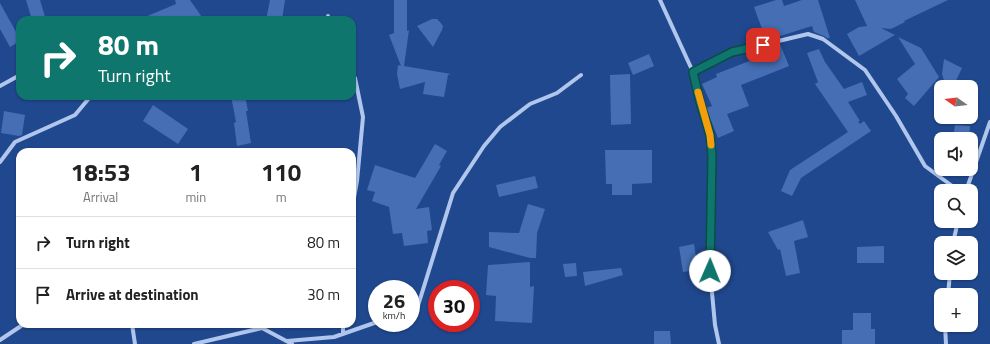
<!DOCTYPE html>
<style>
:root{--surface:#fff;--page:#f6f6f6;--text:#222;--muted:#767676;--line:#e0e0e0}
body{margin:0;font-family:"Titillium Web",sans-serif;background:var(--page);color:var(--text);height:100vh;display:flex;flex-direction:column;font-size:15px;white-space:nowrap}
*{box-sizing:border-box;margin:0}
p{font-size:13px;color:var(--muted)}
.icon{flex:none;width:22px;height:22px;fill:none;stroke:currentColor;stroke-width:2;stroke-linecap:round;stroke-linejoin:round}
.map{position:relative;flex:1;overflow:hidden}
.panel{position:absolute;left:16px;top:148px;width:340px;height:180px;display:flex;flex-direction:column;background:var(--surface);border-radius:12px;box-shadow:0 1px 3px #0004}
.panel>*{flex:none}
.banner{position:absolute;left:16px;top:16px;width:340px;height:84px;border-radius:12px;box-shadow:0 1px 3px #0004;background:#0f766e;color:#fff;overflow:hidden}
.needle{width:26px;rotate:284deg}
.fabs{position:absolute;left:934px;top:80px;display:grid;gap:8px}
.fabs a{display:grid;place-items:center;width:44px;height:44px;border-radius:8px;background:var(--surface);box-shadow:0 1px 3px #0004;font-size:20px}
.speed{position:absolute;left:368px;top:280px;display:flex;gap:8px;font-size:20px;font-weight:700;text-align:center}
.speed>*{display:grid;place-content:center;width:52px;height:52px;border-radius:50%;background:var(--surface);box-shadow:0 1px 3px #0004;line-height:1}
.speed small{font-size:10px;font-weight:400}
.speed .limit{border:6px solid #d22;background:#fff;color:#111}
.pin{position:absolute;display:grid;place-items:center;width:34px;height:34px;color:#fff;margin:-17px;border-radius:8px;box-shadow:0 2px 6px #0006}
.me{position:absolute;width:44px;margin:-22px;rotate:1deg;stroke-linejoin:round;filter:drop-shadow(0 0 3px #0008)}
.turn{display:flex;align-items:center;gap:14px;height:84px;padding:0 16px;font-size:18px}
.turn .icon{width:52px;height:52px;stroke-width:2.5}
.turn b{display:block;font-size:28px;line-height:34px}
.eta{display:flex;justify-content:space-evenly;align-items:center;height:68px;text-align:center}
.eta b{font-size:24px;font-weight:700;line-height:28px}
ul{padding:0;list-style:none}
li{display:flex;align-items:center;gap:12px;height:52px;padding:0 16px;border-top:1px solid var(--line)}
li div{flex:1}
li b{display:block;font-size:15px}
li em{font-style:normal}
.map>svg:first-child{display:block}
.building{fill:#456eb4}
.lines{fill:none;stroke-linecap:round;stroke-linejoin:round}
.minor{stroke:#b0c6ec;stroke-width:4}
.route-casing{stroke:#0a4d48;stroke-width:10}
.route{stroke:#0f766e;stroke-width:7}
.slow{stroke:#f59e0b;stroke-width:7}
</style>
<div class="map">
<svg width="990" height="344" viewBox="0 0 990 344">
<rect width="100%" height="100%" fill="#20488e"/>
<!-- building -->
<path class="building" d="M 26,0 L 40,0 L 46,20 L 32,20 Z
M 175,0 L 190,0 L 204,20 L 138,20 L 176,4 Z
M 270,0 L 285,0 L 282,20 L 266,20 Z
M 394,0 L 407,0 L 407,31 L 409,30 L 404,66 L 451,74 L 448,75 L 444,97 L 423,94 L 425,82 L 400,89 L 397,74 L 398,65 L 401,66 L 389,35 L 394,33 Z
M 776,0 L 782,0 L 784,6 L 802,0 L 818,0 L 830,38 L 827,38 L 824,36 L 814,32 L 812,26 L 777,37 L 777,38 L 766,40 L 754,7 Z
M 855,0 L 948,0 L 904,21 L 905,22 L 891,29 L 881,28 L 895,35 L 859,56 L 847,34 L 859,27 L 867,26 Z
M 0,3 L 20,39 L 20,41 L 10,47 L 0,29 Z
M 432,19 L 437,19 L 440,22 L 443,26 L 442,30 L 433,47 L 417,26 Z
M 898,37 L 921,48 L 939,77 L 914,106 L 905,98 L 908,94 L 897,79 L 915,64 Z
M 780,44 L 789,66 L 741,85 L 749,106 L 727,114 L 734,131 L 718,138 L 706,108 L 712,106 L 702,84 L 717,77 L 716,74 L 770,53 L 768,47 Z
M 819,49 L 825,62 L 844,89 L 862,82 L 867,95 L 848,102 L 860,121 L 858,121 L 860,124 L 864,121 L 871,131 L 801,178 L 792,196 L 781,191 L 790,170 L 848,132 L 815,84 L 818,82 L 807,53 Z
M 649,54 L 654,66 L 633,75 L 628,63 Z
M 944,59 L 962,68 L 953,87 L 946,87 L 942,74 Z
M 630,74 L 631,124 L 611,125 L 610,75 Z
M 231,96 L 245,96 L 248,111 L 246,111 L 251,143 L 237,146 L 234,123 L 236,122 Z
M 153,105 L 188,129 L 178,144 L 143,121 Z
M 4,111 L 25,115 L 22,135 L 19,136 L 1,133 Z
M 955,125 L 970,126 L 969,139 L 953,139 Z
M 435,144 L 447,151 L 439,165 L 441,166 L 416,209 L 429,207 L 432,230 L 427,231 L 428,243 L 404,246 L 402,233 L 393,234 L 389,207 L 372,201 L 375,192 L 367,190 L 375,165 L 415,178 Z
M 605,150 L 652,150 L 652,183 L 632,184 L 632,195 L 612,195 L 612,184 L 606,184 Z
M 535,176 L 538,188 L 499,197 L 496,185 Z
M 528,204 L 545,209 L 537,233 L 536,258 L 530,258 L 489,247 L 489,232 L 519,233 Z
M 803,220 L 808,237 L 794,241 L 800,273 L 786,276 L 780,249 L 778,250 L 768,232 Z
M 694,244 L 698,270 L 683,272 L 679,247 Z
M 884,246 L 884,263 L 857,263 L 857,247 Z
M 530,262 L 530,287 L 534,286 L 532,323 L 495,321 L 496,296 L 486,295 L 488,265 Z
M 576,263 L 577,276 L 565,277 L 563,264 Z
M 621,268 L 623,275 L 585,286 L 583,272 Z
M 853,313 L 871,313 L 871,329 L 875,329 L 875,344 L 842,344 L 842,330 L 853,330 Z
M 654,331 L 670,331 L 671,344 L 654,344 Z"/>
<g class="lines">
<!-- minor -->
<path class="minor" d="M 660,0 L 693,72 L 700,102 L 710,135 L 712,156 L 710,271 L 715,325 L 719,344
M 328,16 L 328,20
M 693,72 L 732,52 L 808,34 L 823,39 L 865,70 L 896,116 L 925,166 L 959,191
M 352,76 L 355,78 L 363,117 L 357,181 L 352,209
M 0,86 L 20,75
M 0,162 L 15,142 L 75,115 L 90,97 L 92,96
M 966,191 L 990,122
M 953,243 L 958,221
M 948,295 L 950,273
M 411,311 L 417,309 L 453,193 L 484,146 L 500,127 L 530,104 L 557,93 L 581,75
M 132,324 L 135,344
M 343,324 L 343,334
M 945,325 L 946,344
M 0,340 L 21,326
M 287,341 L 334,337 L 377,322
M 194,344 L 262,328 L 292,344"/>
</g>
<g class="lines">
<!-- route casing -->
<g class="route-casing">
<path id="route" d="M 710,271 L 712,156 L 710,135 L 700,102 L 693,72 L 732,52 L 763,45"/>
</g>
<!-- route -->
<use href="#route" class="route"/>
<!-- slow -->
<path class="slow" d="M 698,92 L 710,135 L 711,145"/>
</g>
</svg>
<div class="fabs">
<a><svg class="needle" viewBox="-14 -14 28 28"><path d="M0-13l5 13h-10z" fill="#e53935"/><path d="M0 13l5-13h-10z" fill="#767676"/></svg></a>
<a><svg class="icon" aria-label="sound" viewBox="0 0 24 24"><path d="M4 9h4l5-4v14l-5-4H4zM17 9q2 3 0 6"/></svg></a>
<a><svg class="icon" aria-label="search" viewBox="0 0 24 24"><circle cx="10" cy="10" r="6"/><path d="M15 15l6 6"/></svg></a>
<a><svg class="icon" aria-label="layers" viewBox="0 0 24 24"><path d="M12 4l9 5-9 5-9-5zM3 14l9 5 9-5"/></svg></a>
<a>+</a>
</div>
<div class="speed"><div>26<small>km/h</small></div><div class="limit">30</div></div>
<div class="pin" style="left:763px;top:45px;background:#d93025"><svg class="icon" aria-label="arrive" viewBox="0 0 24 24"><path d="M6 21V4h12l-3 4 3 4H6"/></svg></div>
<svg class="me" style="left:710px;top:271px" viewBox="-20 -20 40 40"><circle r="19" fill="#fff"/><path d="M0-13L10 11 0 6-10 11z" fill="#0f766e"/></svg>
<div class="banner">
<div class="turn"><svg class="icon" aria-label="right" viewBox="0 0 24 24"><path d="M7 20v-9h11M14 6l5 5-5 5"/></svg><div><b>80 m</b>Turn right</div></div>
</div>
<section class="panel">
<div class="eta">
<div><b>18:53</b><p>Arrival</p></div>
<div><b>1</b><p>min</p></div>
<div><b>110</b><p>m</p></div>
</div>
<ul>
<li><svg class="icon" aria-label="right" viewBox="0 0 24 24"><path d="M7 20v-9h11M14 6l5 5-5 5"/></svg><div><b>Turn right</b></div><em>80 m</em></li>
<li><svg class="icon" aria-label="arrive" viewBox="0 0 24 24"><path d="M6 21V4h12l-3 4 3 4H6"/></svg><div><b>Arrive at destination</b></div><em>30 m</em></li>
</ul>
</section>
</div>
